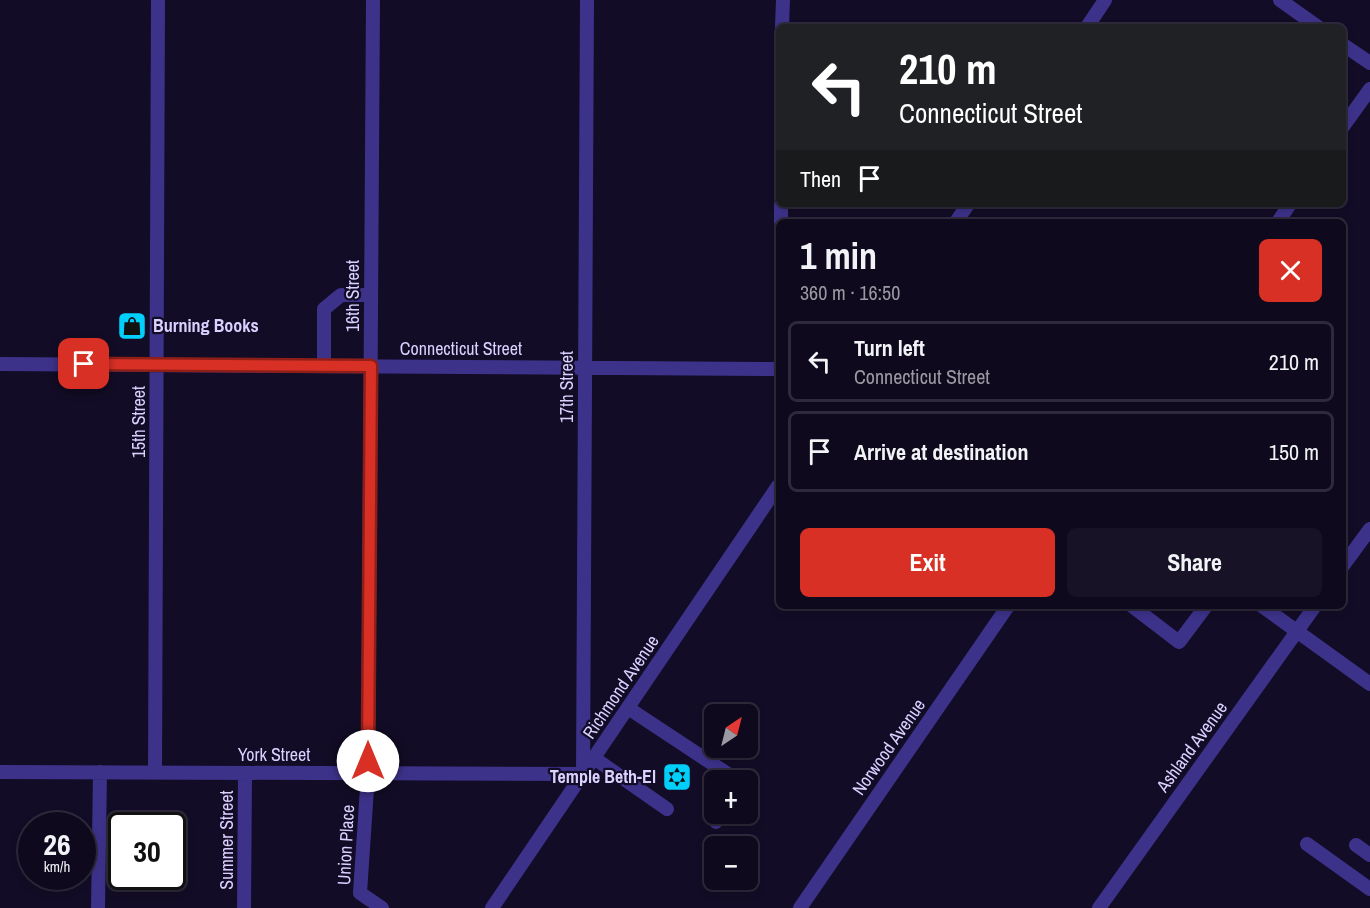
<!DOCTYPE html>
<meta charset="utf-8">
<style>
:root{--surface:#0e091c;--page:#171225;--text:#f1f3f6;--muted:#9b9aa3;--line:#2e2a3b;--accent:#d93025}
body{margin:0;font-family:"Archivo Narrow",sans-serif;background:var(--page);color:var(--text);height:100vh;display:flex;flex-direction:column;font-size:22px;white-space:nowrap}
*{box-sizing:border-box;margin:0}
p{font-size:20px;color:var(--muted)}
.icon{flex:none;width:33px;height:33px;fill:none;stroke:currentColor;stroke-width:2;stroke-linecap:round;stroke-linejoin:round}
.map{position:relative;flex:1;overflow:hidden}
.details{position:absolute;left:776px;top:219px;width:570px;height:390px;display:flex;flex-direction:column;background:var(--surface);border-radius:9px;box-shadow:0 3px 9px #0003,0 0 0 2px var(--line)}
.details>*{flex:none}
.hud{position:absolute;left:776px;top:24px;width:570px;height:183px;border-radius:9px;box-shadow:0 3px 9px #0003,0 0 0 2px var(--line);background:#202124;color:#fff;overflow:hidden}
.needle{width:39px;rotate:35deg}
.fabs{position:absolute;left:704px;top:704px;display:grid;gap:12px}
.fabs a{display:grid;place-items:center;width:54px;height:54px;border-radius:9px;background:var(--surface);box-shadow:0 3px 9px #0003,0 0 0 2px var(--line);font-size:30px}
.speed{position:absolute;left:18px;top:812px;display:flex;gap:12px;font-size:30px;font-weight:700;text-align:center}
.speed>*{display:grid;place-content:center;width:78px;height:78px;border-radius:50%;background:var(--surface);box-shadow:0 3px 9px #0003,0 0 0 2px var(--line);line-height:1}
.speed small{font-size:15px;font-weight:400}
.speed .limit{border:3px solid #111;border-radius:9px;background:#fff;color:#111}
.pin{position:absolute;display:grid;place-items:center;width:51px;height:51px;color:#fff;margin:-26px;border-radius:12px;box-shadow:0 3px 9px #0006}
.me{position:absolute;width:66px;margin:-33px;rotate:0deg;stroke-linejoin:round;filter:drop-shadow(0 0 4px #0008)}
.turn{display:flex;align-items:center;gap:21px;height:126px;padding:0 24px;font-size:27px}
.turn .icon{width:78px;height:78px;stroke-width:2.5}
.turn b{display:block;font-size:42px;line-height:51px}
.then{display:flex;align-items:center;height:57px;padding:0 24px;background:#0003;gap:12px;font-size:22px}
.round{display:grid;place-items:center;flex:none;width:63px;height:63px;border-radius:9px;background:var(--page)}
.head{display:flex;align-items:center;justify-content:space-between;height:102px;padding:0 24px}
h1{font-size:36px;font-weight:700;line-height:45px}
.action{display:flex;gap:12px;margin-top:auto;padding:12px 24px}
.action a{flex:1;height:69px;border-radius:9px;background:var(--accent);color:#fff;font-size:24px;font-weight:700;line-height:69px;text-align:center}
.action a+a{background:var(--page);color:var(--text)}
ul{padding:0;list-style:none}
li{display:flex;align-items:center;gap:18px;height:81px;margin:0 12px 9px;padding:0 12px;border:3px solid var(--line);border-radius:9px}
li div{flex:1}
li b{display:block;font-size:22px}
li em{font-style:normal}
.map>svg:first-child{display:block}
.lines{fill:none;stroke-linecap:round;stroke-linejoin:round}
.minor{stroke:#3d328a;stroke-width:14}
.route-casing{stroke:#8d1f18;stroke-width:15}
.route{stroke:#d93025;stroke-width:10}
.labels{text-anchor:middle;stroke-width:4.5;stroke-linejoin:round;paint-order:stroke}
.street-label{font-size:18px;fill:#dad1ff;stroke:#130c26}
.poi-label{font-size:18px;font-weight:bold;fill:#dad1ff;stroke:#130c26;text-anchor:start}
</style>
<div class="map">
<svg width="1370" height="908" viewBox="0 0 1370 908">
<rect width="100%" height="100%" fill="#130c26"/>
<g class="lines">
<!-- minor -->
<path class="minor" d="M 373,0 L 368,773 L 360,893 L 382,908
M 1280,0 L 1318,27
M 782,27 L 783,0
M 1087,27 L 1105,0
M 1342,44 L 1370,63
M 1342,128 L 1370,89
M 781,222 L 781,204
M 956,222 L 968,204
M 1278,222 L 1290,204
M 0,364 L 778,369
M 324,366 L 324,309 L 341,295 L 371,295
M 1342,567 L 1370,529
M 1132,606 L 1179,642 L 1206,606
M 1262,606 L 1370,684
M 628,708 L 737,780
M 594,758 L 667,809
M 0,772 L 583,774 L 587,0
M 155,772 L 158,0
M 716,822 L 723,813
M 1307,844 L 1370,889
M 1356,845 L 1370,855
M 98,908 L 100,772
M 244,908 L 245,773
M 492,908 L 778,486
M 800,908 L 1008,606
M 1099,908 L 1315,606"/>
</g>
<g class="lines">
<!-- route casing -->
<g class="route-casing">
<path id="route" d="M 84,364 L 371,366 L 368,761"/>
</g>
<!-- route -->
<use href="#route" class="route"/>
</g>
<!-- icons -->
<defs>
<g id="shop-square" transform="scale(1.5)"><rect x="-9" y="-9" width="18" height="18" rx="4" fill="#00cffc" stroke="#130c26"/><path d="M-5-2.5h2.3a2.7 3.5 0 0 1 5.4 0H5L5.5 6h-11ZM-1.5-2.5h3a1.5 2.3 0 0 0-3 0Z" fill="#111"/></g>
<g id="synagogue-square" transform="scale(1.5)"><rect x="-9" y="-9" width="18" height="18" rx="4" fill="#00cffc" stroke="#130c26"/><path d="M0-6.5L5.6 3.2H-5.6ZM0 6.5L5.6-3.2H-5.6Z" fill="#111"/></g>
</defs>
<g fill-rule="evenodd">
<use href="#shop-square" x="132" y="326"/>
<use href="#synagogue-square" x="677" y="777"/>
</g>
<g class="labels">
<!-- street labels -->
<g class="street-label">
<text transform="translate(353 296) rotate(-90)" y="6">16th Street</text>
<text x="461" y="355">Connecticut Street</text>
<text transform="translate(567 387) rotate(-90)" y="6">17th Street</text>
<text transform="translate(139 422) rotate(-90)" y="6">15th Street</text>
<text transform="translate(621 687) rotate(-56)" y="6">Richmond Avenue</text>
<text transform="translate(889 747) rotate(-55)" y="6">Norwood Avenue</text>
<text transform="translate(1192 747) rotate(-54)" y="6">Ashland Avenue</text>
<text x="274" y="761">York Street</text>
<text transform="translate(227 840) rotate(-90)" y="6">Summer Street</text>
<text transform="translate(346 845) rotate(-87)" y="6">Union Place</text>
</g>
<!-- poi labels -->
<g class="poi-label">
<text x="153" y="332">Burning Books</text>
<text x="656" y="783" text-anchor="end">Temple Beth-El</text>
</g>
</g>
</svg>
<div class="fabs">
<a><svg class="needle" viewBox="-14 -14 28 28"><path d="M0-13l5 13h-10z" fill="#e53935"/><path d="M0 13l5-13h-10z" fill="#9b9aa3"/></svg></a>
<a>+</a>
<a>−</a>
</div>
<div class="speed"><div>26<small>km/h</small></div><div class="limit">30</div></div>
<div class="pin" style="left:84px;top:364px;background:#d93025"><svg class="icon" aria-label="arrive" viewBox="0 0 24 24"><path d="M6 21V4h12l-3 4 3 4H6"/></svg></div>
<svg class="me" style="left:368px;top:761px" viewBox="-20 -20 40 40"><circle r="19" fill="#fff"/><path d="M0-13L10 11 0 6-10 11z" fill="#d93025"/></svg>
<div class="hud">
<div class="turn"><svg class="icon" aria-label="left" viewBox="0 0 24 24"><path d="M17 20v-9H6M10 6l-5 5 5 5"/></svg><div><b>210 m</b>Connecticut Street</div></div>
<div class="then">Then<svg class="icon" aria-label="arrive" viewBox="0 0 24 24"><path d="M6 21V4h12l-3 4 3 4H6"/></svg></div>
</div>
<section class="details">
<div class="head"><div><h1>1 min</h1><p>360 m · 16:50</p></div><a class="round" style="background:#d93025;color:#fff"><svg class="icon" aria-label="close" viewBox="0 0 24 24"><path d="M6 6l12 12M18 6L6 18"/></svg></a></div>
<ul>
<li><svg class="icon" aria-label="left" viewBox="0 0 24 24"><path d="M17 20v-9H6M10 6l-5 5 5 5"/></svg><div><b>Turn left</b><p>Connecticut Street</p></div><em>210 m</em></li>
<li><svg class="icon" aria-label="arrive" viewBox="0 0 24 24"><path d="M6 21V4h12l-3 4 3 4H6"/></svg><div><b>Arrive at destination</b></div><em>150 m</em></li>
</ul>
<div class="action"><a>Exit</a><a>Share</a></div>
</section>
</div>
